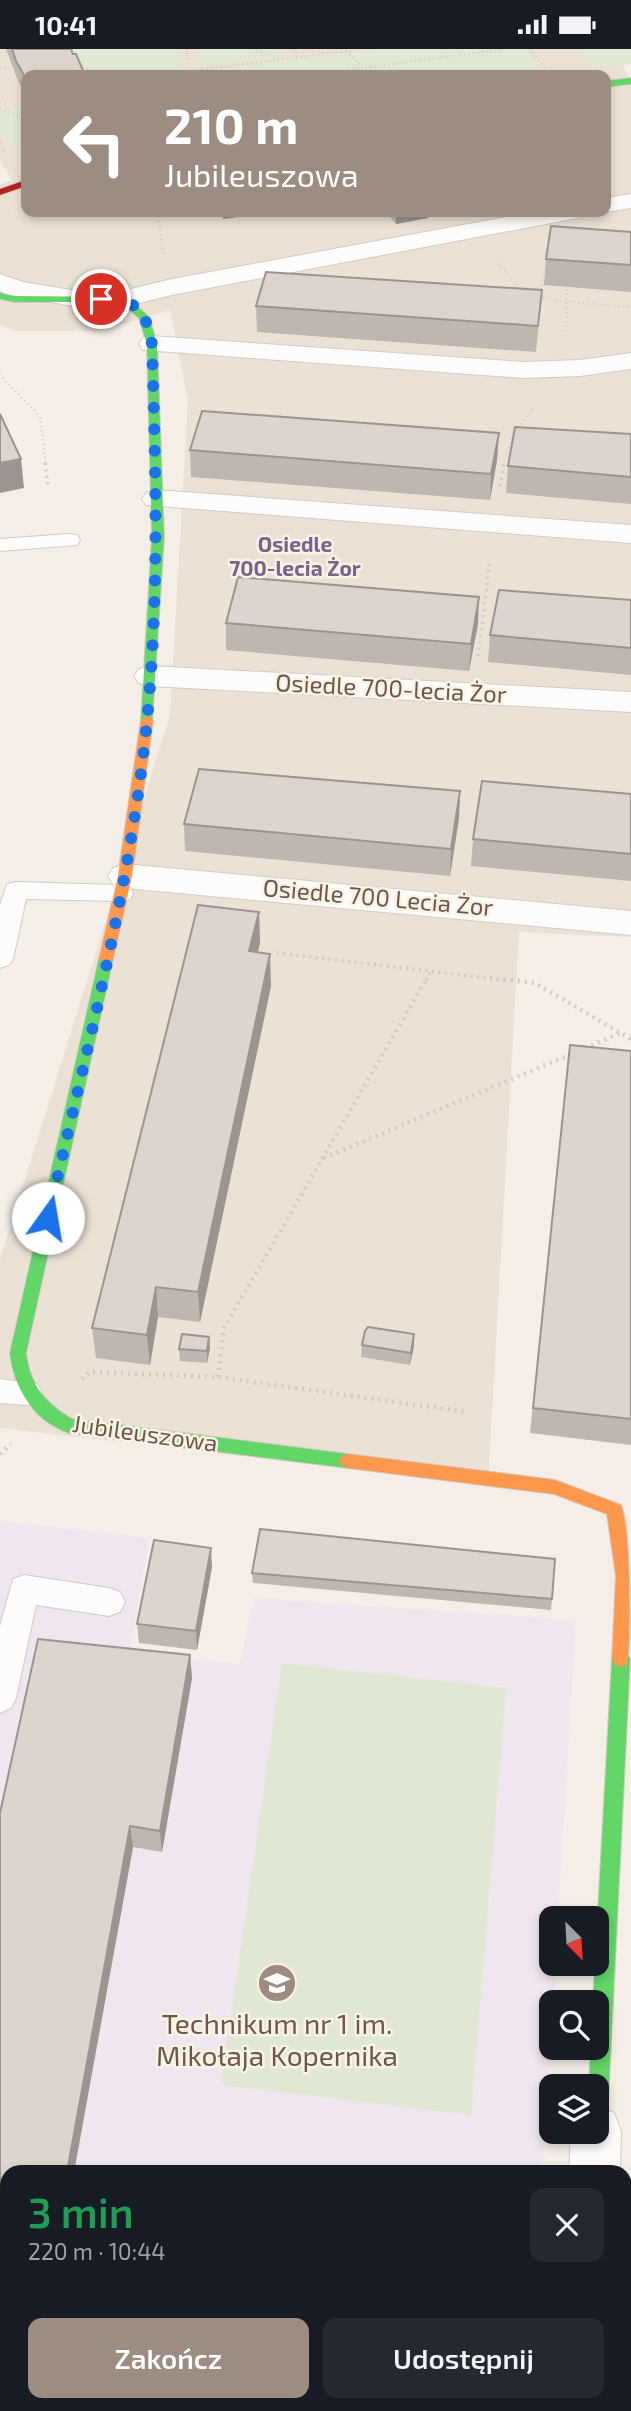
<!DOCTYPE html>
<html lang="pl">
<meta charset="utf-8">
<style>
:root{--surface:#171b24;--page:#242831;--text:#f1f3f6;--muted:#9ea1a6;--accent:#9c8c82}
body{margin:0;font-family:"Exo 2",sans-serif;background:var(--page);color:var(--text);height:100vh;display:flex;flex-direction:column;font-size:26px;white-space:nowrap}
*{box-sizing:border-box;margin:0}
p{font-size:23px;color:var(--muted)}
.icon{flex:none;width:38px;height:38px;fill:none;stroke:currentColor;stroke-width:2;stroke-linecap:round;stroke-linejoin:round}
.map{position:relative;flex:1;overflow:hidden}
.panel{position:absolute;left:0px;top:2116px;width:632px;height:247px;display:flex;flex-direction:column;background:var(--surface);border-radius:21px 21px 0 0;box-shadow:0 4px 10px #0003}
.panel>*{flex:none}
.top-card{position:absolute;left:21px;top:21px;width:590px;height:147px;border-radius:14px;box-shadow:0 4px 10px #0003;background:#9c8c82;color:#fff;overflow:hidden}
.needle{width:46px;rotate:156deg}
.controls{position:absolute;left:539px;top:1857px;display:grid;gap:14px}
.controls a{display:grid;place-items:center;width:70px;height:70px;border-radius:14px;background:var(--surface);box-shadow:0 4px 10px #0003;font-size:35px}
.pin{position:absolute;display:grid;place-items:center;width:60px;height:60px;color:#fff;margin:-30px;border:4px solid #fff;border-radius:50%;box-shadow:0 2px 7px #0007}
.me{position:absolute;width:77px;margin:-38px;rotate:13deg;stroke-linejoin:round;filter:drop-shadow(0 0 5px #0008)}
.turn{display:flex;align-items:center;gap:24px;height:147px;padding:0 28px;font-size:32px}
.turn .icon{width:91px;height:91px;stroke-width:2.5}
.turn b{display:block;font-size:49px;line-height:60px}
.round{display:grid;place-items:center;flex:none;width:74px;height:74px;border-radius:14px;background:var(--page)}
.head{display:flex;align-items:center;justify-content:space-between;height:119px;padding:0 28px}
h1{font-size:42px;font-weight:600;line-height:52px;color:#1e9e55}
.action{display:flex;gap:14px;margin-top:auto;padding:14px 28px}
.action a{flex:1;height:80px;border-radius:14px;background:var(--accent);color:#fff;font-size:28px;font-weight:600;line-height:80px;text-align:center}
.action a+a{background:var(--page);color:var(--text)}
.status{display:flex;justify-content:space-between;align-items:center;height:49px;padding:0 35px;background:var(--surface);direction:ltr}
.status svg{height:19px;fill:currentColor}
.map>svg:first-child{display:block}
.residential{fill:#ece1d5;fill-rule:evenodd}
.education{fill:#f0e6ef}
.green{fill:#e1e8d3}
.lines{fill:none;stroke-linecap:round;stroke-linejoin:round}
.lane-casing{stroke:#d2cbc6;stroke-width:2}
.street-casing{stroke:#d2cbc6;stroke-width:2}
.fast-casing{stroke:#d2cbc4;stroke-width:2}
.slow-casing{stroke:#d2cbc4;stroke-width:2}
.jam-casing{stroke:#d2cbc4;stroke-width:2}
.path-far2{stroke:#d3ccc6;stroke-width:2.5;stroke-dasharray:1 3.5;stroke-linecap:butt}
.path-far1{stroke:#d3ccc6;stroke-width:3.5;stroke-dasharray:2 4.5;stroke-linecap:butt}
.path{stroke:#d3ccc6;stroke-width:4.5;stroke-dasharray:2 5;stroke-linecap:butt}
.lane{fill:#fdfcfb;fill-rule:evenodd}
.street{fill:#fdfcfb;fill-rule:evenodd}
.fast{fill:#63d668;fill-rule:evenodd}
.slow{fill:#ff974d;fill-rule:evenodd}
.jam{fill:#b3261e;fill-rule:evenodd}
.wall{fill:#beb6b0}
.shaded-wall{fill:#9b9490}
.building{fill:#ddd4cd;stroke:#9b9490;stroke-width:2}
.route{stroke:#1a73e8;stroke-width:12;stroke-dasharray:0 21.6}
.labels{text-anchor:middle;stroke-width:5;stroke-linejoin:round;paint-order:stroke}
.far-neighbourhood-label{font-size:21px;font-weight:bold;fill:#7b648a;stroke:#fcf3e7}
.street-label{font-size:24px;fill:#6d574b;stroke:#fcf3e7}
.near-poi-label{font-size:28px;fill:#6d574b;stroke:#fcf3e7}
</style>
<div class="status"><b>10:41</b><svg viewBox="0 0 49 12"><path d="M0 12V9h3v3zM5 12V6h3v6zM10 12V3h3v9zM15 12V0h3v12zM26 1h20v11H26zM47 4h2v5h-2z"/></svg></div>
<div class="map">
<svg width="631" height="2362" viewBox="0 0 631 2362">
<rect width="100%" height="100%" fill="#f4eee7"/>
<!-- residential -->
<path class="residential" d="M 0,0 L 615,0 L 631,32 L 631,888 L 519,883 L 488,1435 L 0,1379 L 0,1210 L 170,666 L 188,352 L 170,261 L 100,282 L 15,282 L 0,276 L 0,135 L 12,131 L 0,111 ZM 26,26 L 606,26 L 606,163 L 26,163 Z"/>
<!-- education -->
<path class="education" d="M 0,1472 L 149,1489 L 130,1603 L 240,1615 L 254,1549 L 576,1571 L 558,1869 L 551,1869 L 551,1914 L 556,1915 L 553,1953 L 551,1953 L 543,2123 L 7,2123 L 7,2356 L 530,2356 L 529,2362 L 0,2362 Z"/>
<!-- green -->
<path class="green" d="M 70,0 L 176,0 L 183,26 L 82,26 Z
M 194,0 L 281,0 L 285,7 L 199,18 Z
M 382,0 L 527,0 L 545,26 L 201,26 L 200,22 Z
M 578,0 L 631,0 L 631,15 L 602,19 L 582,9 Z
M 26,58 L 26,98 L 5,94 L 0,84 L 0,62 Z
M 282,1614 L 506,1639 L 471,2066 L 221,2036 Z"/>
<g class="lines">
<!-- lane casing -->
<g class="lane-casing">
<path id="lane" d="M 69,485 L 77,486 L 80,491 L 77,496 L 0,502 L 0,490 Z
M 16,833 L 121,836 L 130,838 L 133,844 L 130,850 L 121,852 L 26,850 L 13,910 L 9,916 L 0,919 L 0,856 L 7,835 Z
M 0,1330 L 37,1335 L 42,1344 L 37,1353 L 27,1356 L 0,1354 Z
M 24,1526 L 109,1539 L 120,1543 L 125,1553 L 120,1563 L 109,1567 L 36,1556 L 16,1649 L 11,1659 L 0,1664 L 0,1577 L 13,1530 Z
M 55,2356 L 95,2356 L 94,2362 L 54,2362 Z"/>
</g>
<!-- street casing -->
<g class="street-casing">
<path id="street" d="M 631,145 L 631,159 L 606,163 L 603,163 L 606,163 L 606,149 Z
M 533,163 L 584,163 L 581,168 L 572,170 L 172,246 L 123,258 L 114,256 L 110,250 L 114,244 L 172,230 Z
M 0,225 L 23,233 L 89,244 L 93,250 L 89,256 L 80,258 L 8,246 L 0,242 Z
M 152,287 L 524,313 L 580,311 L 631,304 L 631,320 L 580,327 L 524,329 L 143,301 L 139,295 L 143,289 Z
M 156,441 L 631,476 L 631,494 L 146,456 L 142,450 L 146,444 Z
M 150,617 L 631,643 L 631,663 L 150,637 L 139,634 L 134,627 L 139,620 Z
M 125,815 L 631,862 L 631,886 L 125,839 L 113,835 L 108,827 L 113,819 Z
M 597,2057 L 614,2064 L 621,2082 L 620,2123 L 569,2123 L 571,2082 L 597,2082 Z
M 555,2356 L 609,2356 L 609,2362 L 555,2362 Z"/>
</g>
<!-- fast casing -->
<g class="fast-casing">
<path id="fast" d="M 631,29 L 631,35 L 606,38 L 606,32 Z
M 0,244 L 15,247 L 127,248 L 149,268 L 157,295 L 164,488 L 152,674 L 147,675 L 141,671 L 152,488 L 147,295 L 139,269 L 120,253 L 15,253 L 0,250 Z
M 106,905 L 113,910 L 26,1304 C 30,1336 45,1354 72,1370 L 348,1405 L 354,1407 L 357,1412 L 354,1417 L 348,1419 L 69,1384 C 34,1372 14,1340 10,1304 L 99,910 Z
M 621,1602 L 627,1604 L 630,1610 L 607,2073 L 604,2080 L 597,2083 L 597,2037 L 589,2037 L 591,1998 L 597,1998 L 597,1953 L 593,1953 L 612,1610 L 615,1604 Z"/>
</g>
<!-- slow casing -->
<g class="slow-casing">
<path id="slow" d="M 147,667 L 153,671 L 132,827 L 113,910 L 106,915 L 99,910 L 118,827 L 141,671 Z
M 348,1405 L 555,1431 L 621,1456 C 631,1478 631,1594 627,1616 L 621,1618 L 615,1616 L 612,1610 L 616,1527 L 607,1465 L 554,1445 L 348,1419 L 342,1417 L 339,1412 L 342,1407 Z"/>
</g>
<!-- jam casing -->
<g class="jam-casing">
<path id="jam" d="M 26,131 L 26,137 L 0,146 L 0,140 Z"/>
</g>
<!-- path-far2 -->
<path class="path-far2" d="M 186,0 L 190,26
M 252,0 L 278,9
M 294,0 L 298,8
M 530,0 L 551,26
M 346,2 L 363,19 L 504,0
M 0,19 L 13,17
M 189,22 L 361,0
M 308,26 L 363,19 L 368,26
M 0,51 L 6,54
M 0,60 L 26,70
M 0,93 L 5,105
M 158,163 L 163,204
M 499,215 L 519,239 L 524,241
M 541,245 L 546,216
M 539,246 L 555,252 L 631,258
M 566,282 L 567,238
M 0,321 L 0,326 L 40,368 L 46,416
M 503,416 L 514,384 L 534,358"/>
<!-- path-far1 -->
<path class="path-far1" d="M 45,414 L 48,436
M 500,437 L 504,414
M 478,607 L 490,511
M 277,904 L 505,931
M 426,931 L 431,922"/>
<!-- path -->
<path class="path" d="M 490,929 L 535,934 L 631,990
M 585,999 L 621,984
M 324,1109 L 574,1004
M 218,1328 L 224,1279 L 427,929
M 82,1330 L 89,1323 L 218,1328 L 467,1363
M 0,1405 L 11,1395"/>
<!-- lane -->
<use href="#lane" class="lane"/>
<!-- street -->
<use href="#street" class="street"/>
<!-- fast -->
<use href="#fast" class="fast"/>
<!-- slow -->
<use href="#slow" class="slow"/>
<!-- jam -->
<use href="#jam" class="jam"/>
</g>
<!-- wall -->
<path class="wall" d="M 6,0 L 71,0 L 26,26 L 26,46 L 18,32 Z
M 386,163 L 428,163 L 428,169 L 396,175 Z
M 631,183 L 631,243 L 544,236 L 546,210 Z
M 542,241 L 536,303 L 257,283 L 256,257 Z
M 499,384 L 497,411 L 490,451 L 191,428 L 190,401 Z
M 631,385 L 631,455 L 506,444 L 508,417 Z
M 631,551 L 631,626 L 488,613 L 490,586 Z
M 226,574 L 478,575 L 469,622 L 226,601 Z
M 460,742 L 459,769 L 450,827 L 185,802 L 184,775 Z
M 631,745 L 631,832 L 471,817 L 473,790 Z
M 259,863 L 260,894 L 258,903 L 271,937 L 200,1273 L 158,1268 L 150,1316 L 96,1309 L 92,1279 Z
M 570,996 L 631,1002 L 631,1396 L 530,1384 Z
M 209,1288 L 210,1299 L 207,1314 L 180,1312 L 179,1300 Z
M 362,1296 L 414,1297 L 410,1316 L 361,1308 Z
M 212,1518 L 197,1601 L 139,1594 L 137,1575 Z
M 252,1524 L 552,1550 L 551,1561 L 253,1534 Z
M 38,1590 L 190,1606 L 192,1629 L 162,1803 L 133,1798 L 74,2123 L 7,2123 L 7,2356 L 32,2356 L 31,2362 L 0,2362 L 0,1764 Z"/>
<!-- shaded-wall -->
<path class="shaded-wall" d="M 223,163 L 273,163 L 223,170 Z
M 396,163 L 428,163 L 428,169 L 396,175 Z
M 499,384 L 497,411 L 490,451 L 491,425 Z
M 21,410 L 24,439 L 0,444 L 0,414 Z
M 479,548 L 478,575 L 469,622 L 471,595 Z
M 460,742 L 459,769 L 450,827 L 451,800 Z
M 259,863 L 260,894 L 250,933 L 249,902 Z
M 270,905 L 271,937 L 200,1273 L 198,1243 Z
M 156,1238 L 158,1268 L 150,1316 L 147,1286 Z
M 414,1285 L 414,1297 L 410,1316 L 411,1304 Z
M 209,1288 L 210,1299 L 207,1314 L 207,1302 Z
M 211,1499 L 212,1518 L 197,1601 L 196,1582 Z
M 190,1606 L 192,1629 L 162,1803 L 160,1782 Z
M 130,1777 L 133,1798 L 74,2123 L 67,2123 Z
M 24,2356 L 32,2356 L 31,2362 L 23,2362 Z"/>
<!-- building -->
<path class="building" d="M 12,0 L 71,0 L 73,5 L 76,5 L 85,26 L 26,26 L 26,30 L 16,12 Z
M 551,177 L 631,183 L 631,216 L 546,210 Z
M 266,223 L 542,241 L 538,277 L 256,257 Z
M 202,362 L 499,384 L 491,425 L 190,401 Z
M 0,365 L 21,410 L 0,414 Z
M 515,378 L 631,385 L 631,428 L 508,417 Z
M 238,528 L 479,548 L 471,595 L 226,574 Z
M 499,541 L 631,551 L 631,599 L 490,586 Z
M 199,720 L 460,742 L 451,800 L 184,775 Z
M 482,732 L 631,745 L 631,805 L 473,790 Z
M 198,856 L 259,863 L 249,902 L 270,905 L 198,1243 L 156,1238 L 147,1286 L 92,1279 Z
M 570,996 L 631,1002 L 631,1370 L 533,1359 Z
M 368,1278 L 414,1285 L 411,1304 L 362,1296 L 365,1282 Z
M 182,1285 L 209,1288 L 207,1302 L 179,1300 Z
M 260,1480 L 555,1510 L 552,1550 L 252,1524 Z
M 154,1491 L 211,1499 L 196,1582 L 137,1575 Z
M 38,1590 L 190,1606 L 160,1782 L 130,1777 L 67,2123 L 7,2123 L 7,2356 L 24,2356 L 23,2362 L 0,2362 L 0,1764 Z
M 172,2356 L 469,2356 L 469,2362 L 171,2362 Z"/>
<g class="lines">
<!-- route -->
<path class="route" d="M 48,1169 C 83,1016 124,863 143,708 C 160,570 156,433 152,295 C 145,261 138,250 101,250"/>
</g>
<!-- icons -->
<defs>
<g id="school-disc" transform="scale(2.0125)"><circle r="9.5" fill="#9c8c82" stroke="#fcf3e7"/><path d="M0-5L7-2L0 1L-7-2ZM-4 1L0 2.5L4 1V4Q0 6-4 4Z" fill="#fff"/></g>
</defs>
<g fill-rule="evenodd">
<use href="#school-disc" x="277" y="1934"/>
</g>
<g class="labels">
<!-- far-neighbourhood labels -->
<g class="far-neighbourhood-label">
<text x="295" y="503">Osiedle<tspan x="295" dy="24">700-lecia Żor</tspan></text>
</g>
<!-- street labels -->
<g class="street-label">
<text transform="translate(391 640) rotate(3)" y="8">Osiedle 700-lecia Żor</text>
<text transform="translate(378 849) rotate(5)" y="8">Osiedle 700 Lecia Żor</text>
<text transform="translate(145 1385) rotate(8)" y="8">Jubileuszowa</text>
</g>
<!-- near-poi labels -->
<g class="near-poi-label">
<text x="277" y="1985">Technikum nr 1 im.<tspan x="277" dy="32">Mikołaja Kopernika</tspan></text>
</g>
</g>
</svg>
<div class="controls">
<a><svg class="needle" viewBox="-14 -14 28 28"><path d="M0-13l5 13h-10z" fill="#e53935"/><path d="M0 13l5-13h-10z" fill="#9ea1a6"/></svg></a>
<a><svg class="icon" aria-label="search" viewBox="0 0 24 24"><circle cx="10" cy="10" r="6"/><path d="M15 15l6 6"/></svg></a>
<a><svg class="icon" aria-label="layers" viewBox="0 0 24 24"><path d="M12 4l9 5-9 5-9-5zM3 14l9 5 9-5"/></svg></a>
</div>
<div class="pin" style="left:101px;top:250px;background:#d93025"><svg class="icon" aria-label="arrive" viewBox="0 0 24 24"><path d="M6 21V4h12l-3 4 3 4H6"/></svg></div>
<svg class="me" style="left:48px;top:1169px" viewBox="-20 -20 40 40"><circle r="19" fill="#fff"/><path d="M0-13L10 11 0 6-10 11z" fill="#1a73e8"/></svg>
<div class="top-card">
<div class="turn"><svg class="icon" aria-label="left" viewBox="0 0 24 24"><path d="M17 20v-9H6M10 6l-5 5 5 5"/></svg><div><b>210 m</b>Jubileuszowa</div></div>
</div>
<section class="panel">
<div class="head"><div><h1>3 min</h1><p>220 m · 10:44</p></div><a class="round"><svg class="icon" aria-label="close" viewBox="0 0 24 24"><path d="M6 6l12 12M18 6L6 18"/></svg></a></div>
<div class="action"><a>Zakończ</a><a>Udostępnij</a></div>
</section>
</div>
